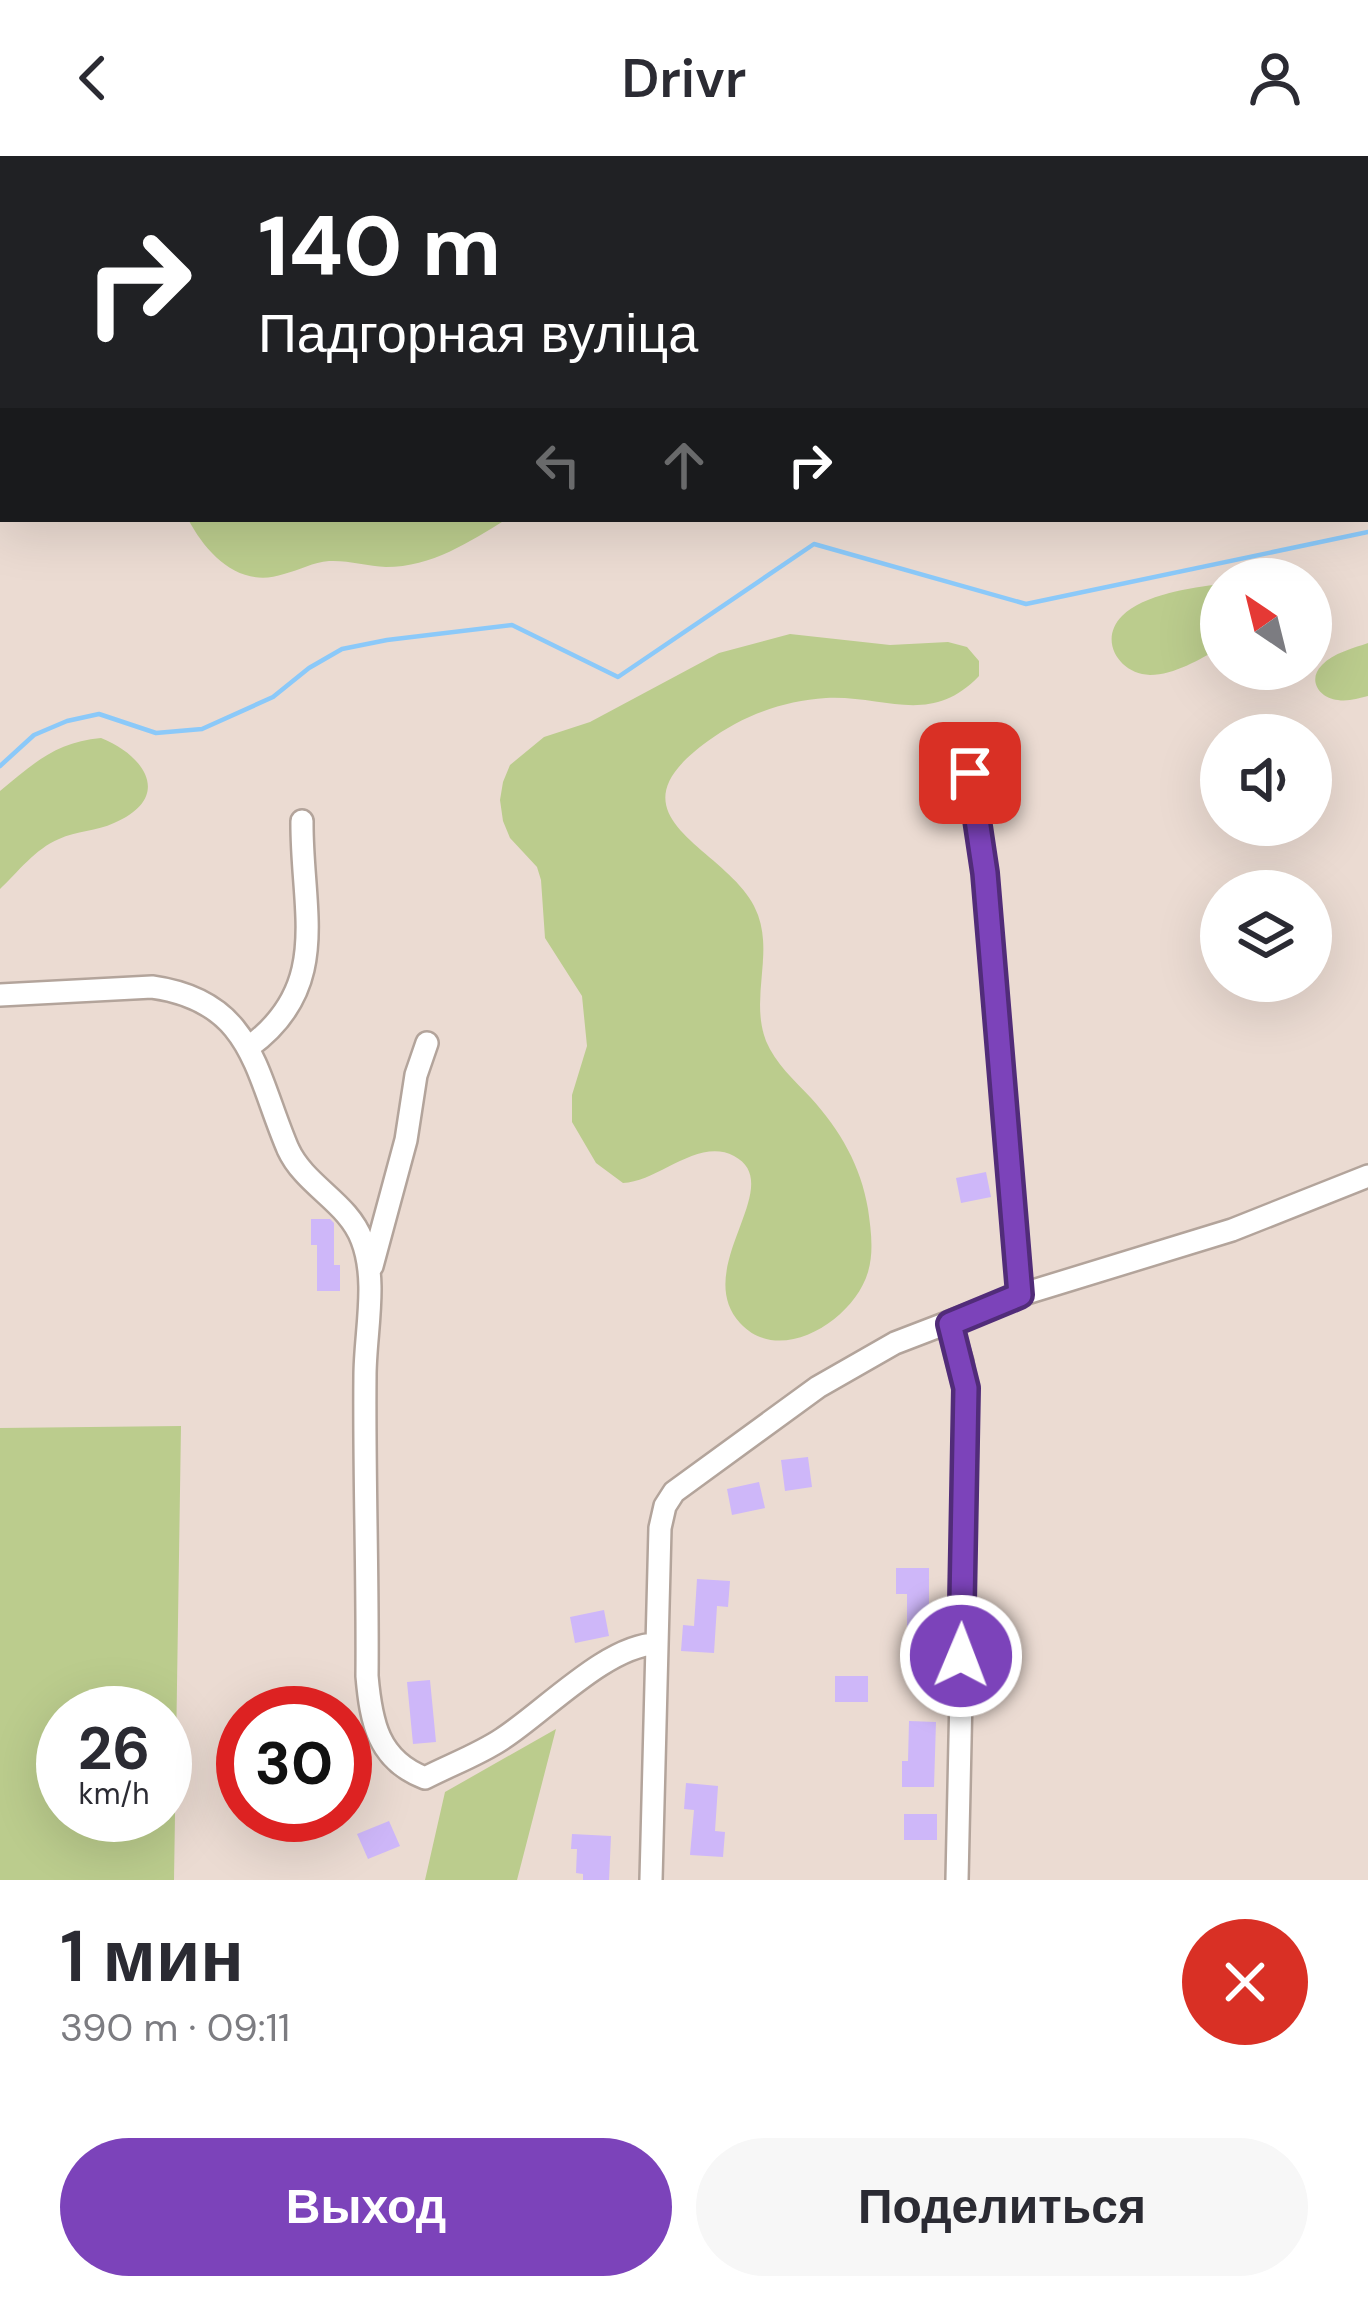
<!DOCTYPE html>
<html lang="ru">
<meta charset="utf-8">
<style>
:root{--surface:#fff;--page:#f7f7f7;--text:#2b2b33;--muted:#7c7c81;--accent:#7c43ba}
body{margin:0;font-family:"DM Sans",sans-serif;background:var(--page);color:var(--text);height:100vh;display:flex;flex-direction:column;font-size:45px;white-space:nowrap}
*{box-sizing:border-box;margin:0}
p{font-size:39px;color:var(--muted)}
.icon{flex:none;width:66px;height:66px;fill:none;stroke:currentColor;stroke-width:2;stroke-linecap:round;stroke-linejoin:round}
.map{position:relative;height:1724px;overflow:hidden}
.panel{display:flex;flex-direction:column;background:var(--surface);flex:1}
.panel>*{flex:none}
.top-card{position:absolute;left:0px;top:0px;width:1368px;height:366px;box-shadow:0 12px 48px #0002;background:#202124;color:#fff;overflow:hidden}
.needle{width:78px;rotate:325deg}
.controls{position:absolute;left:1200px;top:402px;display:grid;gap:24px}
.controls a{display:grid;place-items:center;width:132px;height:132px;border-radius:50%;background:var(--surface);box-shadow:0 12px 48px #0002;font-size:60px}
.speed{position:absolute;left:36px;top:1530px;display:flex;gap:24px;font-size:60px;font-weight:700;text-align:center}
.speed>*{display:grid;place-content:center;width:156px;height:156px;border-radius:50%;background:var(--surface);box-shadow:0 12px 48px #0002;line-height:1}
.speed small{font-size:30px;font-weight:400}
.speed .limit{border:18px solid #d22;background:#fff;color:#111}
.pin{position:absolute;display:grid;place-items:center;width:102px;height:102px;color:#fff;margin:-51px;border-radius:24px;box-shadow:0 6px 18px #0006}
.me{position:absolute;width:132px;margin:-66px;rotate:1deg;stroke-linejoin:round;filter:drop-shadow(0 0 9px #0008)}
.turn{display:flex;align-items:center;gap:42px;height:252px;padding:0 60px;font-size:54px}
.turn .icon{width:156px;height:156px;stroke-width:2.5}
.turn b{display:block;font-size:84px;line-height:102px}
.lanes{display:flex;align-items:center;height:114px;padding:0 60px;background:#0003;justify-content:center;gap:60px;direction:ltr}
.lanes .off{opacity:.35}
.round{display:grid;place-items:center;flex:none;width:126px;height:126px;border-radius:63px;background:var(--page)}
.overview{display:flex;align-items:center;justify-content:space-between;height:204px;padding:0 60px}
h1{font-size:72px;font-weight:600;line-height:90px}
.cta{display:flex;gap:24px;margin-top:auto;padding:24px 60px}
.cta a{flex:1;height:138px;border-radius:72px;background:var(--accent);color:#fff;font-size:48px;font-weight:600;line-height:138px;text-align:center}
.cta a+a{background:var(--page);color:var(--text)}
header{display:flex;justify-content:space-between;align-items:center;height:156px;padding:0 60px;background:var(--surface);font-size:54px;font-weight:600}
.map>svg:first-child{display:block}
.green{fill:#bbcc8d;fill-rule:evenodd}
.lines{fill:none;stroke-linecap:round;stroke-linejoin:round}
.stream{stroke:#8bc9f9;stroke-width:4.5}
.building{fill:#ceb7f9}
.minor-casing{stroke:#b3a49b;stroke-width:26}
.minor{stroke:#fff;stroke-width:21}
.route-casing{stroke:#512c79;stroke-width:30}
.route{stroke:#7c43ba;stroke-width:21}
</style>
<header><svg class="icon" aria-label="back" viewBox="0 0 24 24"><path d="M15 5l-7 7 7 7"/></svg>Drivr<svg class="icon" aria-label="person" viewBox="0 0 24 24"><circle cx="12" cy="8" r="4"/><path d="M4 21q1-7 8-7t8 7"/></svg></header>
<div class="map">
<svg width="1368" height="1724" viewBox="0 0 1368 1724">
<rect width="100%" height="100%" fill="#ebdbd2"/>
<!-- green -->
<path class="green" d="M 178,0 L 736,0 L 172,3 Z
M 188,363 L 507,363 C 469,386 432,411 386,411 C 367,410 348,404 329,405 C 313,406 300,414 284,418 C 240,433 207,399 188,363 Z
M 1221,428 L 1221,492 C 1199,503 1175,519 1150,519 C 1119,518 1098,484 1122,460 C 1144,438 1191,432 1221,428 Z
M 790,478 L 890,489 L 948,486 L 967,491 L 979,505 L 979,520 C 930,571 885,539 826,542 C 782,545 742,560 708,585 C 597,665 735,692 758,759 C 773,800 750,843 766,885 C 775,907 795,925 811,942 C 840,974 861,1010 868,1053 C 871,1074 874,1096 868,1116 C 854,1164 780,1211 740,1167 C 690,1112 789,1029 734,1000 C 698,981 658,1026 623,1027 L 596,1007 L 572,966 L 572,939 L 587,890 L 582,840 L 545,782 L 541,724 L 537,711 L 510,682 L 503,665 L 500,644 L 503,626 L 510,609 L 544,581 L 590,566 L 719,497 Z
M 1368,487 L 1368,540 C 1358,542 1348,546 1338,544 C 1319,542 1307,524 1322,509 C 1333,497 1354,492 1368,487 Z
M 101,582 C 146,600 173,642 114,667 C 97,675 76,675 59,683 C 35,693 18,716 0,733 L 0,635 C 34,607 56,586 101,582 Z
M 181,1270 L 174,1724 L 0,1724 L 0,1272 ZM 63,1557 L 165,1557 L 165,1659 L 63,1659 Z
M 556,1573 L 517,1724 L 425,1724 L 445,1636 Z"/>
<g class="lines">
<!-- stream -->
<path class="stream" d="M 0,610 L 34,579 L 67,565 L 99,558 L 156,577 L 202,573 L 273,541 L 309,512 L 342,493 L 387,484 L 512,469 L 618,521 L 814,388 L 1026,448 L 1368,376"/>
</g>
<!-- building -->
<path class="building" d="M 986,1016 L 991,1041 L 961,1047 L 956,1022 Z
M 311,1063 L 330,1063 L 334,1067 L 334,1109 L 340,1109 L 340,1135 L 317,1135 L 317,1089 L 311,1089 Z
M 808,1301 L 812,1331 L 785,1335 L 781,1304 Z
M 759,1326 L 765,1352 L 732,1359 L 727,1333 Z
M 896,1412 L 929,1412 L 929,1458 L 940,1458 L 940,1484 L 907,1484 L 907,1438 L 896,1438 Z
M 697,1423 L 730,1425 L 728,1451 L 717,1450 L 714,1497 L 681,1495 L 683,1469 L 694,1470 Z
M 604,1454 L 609,1480 L 575,1487 L 570,1461 Z
M 835,1520 L 868,1520 L 868,1546 L 835,1546 Z
M 430,1524 L 436,1586 L 413,1588 L 407,1526 Z
M 909,1565 L 936,1566 L 934,1631 L 902,1631 L 902,1605 L 908,1605 Z
M 686,1627 L 718,1630 L 715,1675 L 725,1676 L 723,1701 L 690,1699 L 694,1654 L 684,1653 Z
M 904,1658 L 937,1658 L 937,1684 L 904,1684 Z
M 389,1665 L 400,1690 L 368,1703 L 357,1678 Z
M 572,1678 L 611,1680 L 609,1724 L 583,1724 L 583,1718 L 576,1717 L 577,1693 L 571,1693 Z"/>
<g class="lines">
<!-- minor casing -->
<g class="minor-casing">
<path id="minor" d="M 965,582 L 984,717 L 1020,1139
M 0,839 L 152,831 C 253,845 255,916 288,993 C 305,1030 348,1046 362,1084 C 378,1125 365,1177 365,1220 C 364,1320 368,1420 367,1520 C 371,1566 378,1604 425,1622 C 450,1609 478,1599 502,1583 C 544,1556 607,1489 656,1488
M 249,891 C 333,830 301,753 302,665
M 372,1110 L 406,984 L 416,919 L 427,887
M 950,1168 L 962,1206 L 967,1261 L 957,1724
M 651,1724 L 660,1372 L 665,1350 L 674,1336 L 818,1231 L 895,1187 L 1020,1139 L 1232,1074 L 1368,1020"/>
</g>
<!-- minor -->
<use href="#minor" class="minor"/>
</g>
<g class="lines">
<!-- route casing -->
<g class="route-casing">
<path id="route" d="M 961,1500 L 966,1232 L 950,1168 L 1020,1139 L 985,717 L 970,617"/>
</g>
<!-- route -->
<use href="#route" class="route"/>
</g>
</svg>
<div class="controls">
<a><svg class="needle" viewBox="-14 -14 28 28"><path d="M0-13l5 13h-10z" fill="#e53935"/><path d="M0 13l5-13h-10z" fill="#7c7c81"/></svg></a>
<a><svg class="icon" aria-label="sound" viewBox="0 0 24 24"><path d="M4 9h4l5-4v14l-5-4H4zM17 9q2 3 0 6"/></svg></a>
<a><svg class="icon" aria-label="layers" viewBox="0 0 24 24"><path d="M12 4l9 5-9 5-9-5zM3 14l9 5 9-5"/></svg></a>
</div>
<div class="speed"><div>26<small>km/h</small></div><div class="limit">30</div></div>
<div class="pin" style="left:970px;top:617px;background:#d93025"><svg class="icon" aria-label="arrive" viewBox="0 0 24 24"><path d="M6 21V4h12l-3 4 3 4H6"/></svg></div>
<svg class="me" style="left:961px;top:1500px" viewBox="-20 -20 40 40"><circle r="17" fill="#7c43ba" stroke="#fff" stroke-width="3"/><path d="M0-11L8 9 0 5-8 9z" fill="#fff"/></svg>
<div class="top-card">
<div class="turn"><svg class="icon" aria-label="right" viewBox="0 0 24 24"><path d="M7 20v-9h11M14 6l5 5-5 5"/></svg><div><b>140 m</b>Падгорная вуліца</div></div>
<div class="lanes"><svg class="icon off" aria-label="left" viewBox="0 0 24 24"><path d="M17 20v-9H6M10 6l-5 5 5 5"/></svg><svg class="icon off" aria-label="ahead" viewBox="0 0 24 24"><path d="M12 20V5M6 11l6-6 6 6"/></svg><svg class="icon" aria-label="right" viewBox="0 0 24 24"><path d="M7 20v-9h11M14 6l5 5-5 5"/></svg></div>
</div>
</div>
<section class="panel">
<div class="overview"><div><h1>1 мин</h1><p>390 m · 09:11</p></div><a class="round" style="background:#d93025;color:#fff"><svg class="icon" aria-label="close" viewBox="0 0 24 24"><path d="M6 6l12 12M18 6L6 18"/></svg></a></div>
<div class="cta"><a>Выход</a><a>Поделиться</a></div>
</section>
